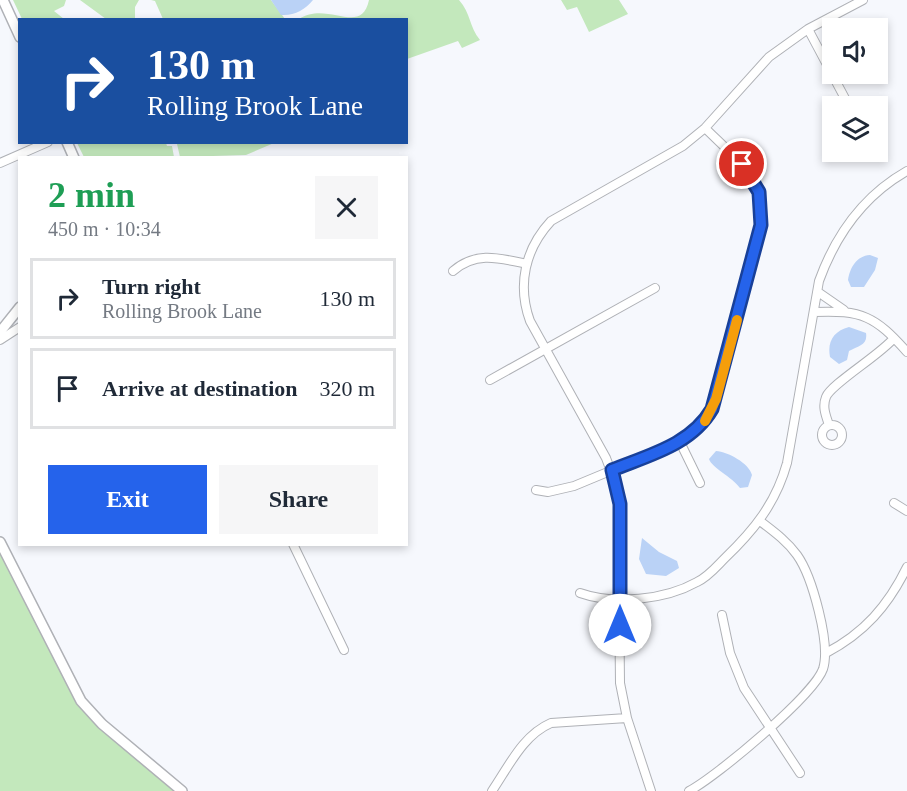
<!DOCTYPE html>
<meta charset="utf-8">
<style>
:root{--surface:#fff;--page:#f6f6f7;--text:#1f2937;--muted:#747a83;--line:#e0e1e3;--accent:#2563eb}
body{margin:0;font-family:Georgia,serif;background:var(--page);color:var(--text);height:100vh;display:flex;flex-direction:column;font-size:22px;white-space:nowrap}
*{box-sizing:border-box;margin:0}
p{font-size:20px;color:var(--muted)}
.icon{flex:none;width:33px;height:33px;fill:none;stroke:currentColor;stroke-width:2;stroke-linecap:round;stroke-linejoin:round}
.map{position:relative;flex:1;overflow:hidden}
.details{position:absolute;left:18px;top:156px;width:390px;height:390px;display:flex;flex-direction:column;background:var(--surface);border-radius:0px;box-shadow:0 3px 9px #0003}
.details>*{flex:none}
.guide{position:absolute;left:18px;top:18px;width:390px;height:126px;border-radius:0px;box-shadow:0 3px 9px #0003;background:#1a4fa0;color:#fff;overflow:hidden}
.tools{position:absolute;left:822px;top:18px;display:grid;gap:12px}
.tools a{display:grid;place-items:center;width:66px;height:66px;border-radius:0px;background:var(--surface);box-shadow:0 3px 9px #0003;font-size:30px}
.pin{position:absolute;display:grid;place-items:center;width:51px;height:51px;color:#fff;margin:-26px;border:3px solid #fff;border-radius:50%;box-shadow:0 2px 6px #0007}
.me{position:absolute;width:66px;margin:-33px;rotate:0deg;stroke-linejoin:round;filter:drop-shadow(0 0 4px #0008)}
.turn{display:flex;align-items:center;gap:21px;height:126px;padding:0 30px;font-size:27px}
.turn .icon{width:78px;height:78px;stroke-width:2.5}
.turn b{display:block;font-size:42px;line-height:51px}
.round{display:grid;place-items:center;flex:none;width:63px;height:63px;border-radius:0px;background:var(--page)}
.summary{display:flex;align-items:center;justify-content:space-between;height:102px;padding:0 30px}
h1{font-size:36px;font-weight:700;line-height:45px;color:#1e9e55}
.cta{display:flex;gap:12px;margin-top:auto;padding:12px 30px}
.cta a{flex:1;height:69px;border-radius:0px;background:var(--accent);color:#fff;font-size:24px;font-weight:700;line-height:69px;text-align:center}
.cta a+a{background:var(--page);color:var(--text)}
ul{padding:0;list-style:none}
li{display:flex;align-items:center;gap:18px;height:81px;margin:0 12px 9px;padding:0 18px;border:3px solid var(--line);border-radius:0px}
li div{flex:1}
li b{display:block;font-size:22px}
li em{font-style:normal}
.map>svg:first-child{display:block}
.green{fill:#c3e8bc}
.water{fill:#bad2f6}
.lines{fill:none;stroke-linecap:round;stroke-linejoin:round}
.minor-casing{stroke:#afb1b6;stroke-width:10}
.tertiary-casing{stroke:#afb1b6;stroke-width:12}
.minor{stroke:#fff;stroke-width:8}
.tertiary{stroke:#fff;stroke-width:9}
.route-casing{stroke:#184099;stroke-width:15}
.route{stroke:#2563eb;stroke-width:10}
.slow{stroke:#f59e0b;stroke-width:10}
</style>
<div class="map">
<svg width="907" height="791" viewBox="0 0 907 791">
<rect width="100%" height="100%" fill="#f6f8fd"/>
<!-- green -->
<path class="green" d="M 13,0 L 66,0 L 64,6 L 54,11 L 64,19 L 22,19 Z
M 80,0 L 139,0 L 135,7 L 135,19 L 106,19 Z
M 151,0 L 271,0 L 285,19 L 163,19 L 155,1 Z
M 369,0 L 459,0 C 471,13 469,27 480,40 L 462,48 L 458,41 L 407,59 L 406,20 L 299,19 C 328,0 361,37 369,0 Z
M 561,0 L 619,0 L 628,14 L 589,32 L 577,7 L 567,10 Z
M 202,142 L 274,142 L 274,143 L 246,155 L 180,157 L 177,144 Z
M 77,143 L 166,143 L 167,146 L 172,146 L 174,157 L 84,157 Z
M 0,546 L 82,707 L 181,791 L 0,791 Z"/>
<!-- water -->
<path class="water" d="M 271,0 L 313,0 C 305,10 294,16 281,15 Z
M 870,255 L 878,258 L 875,270 L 864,287 L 851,287 L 848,280 C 850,268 856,256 870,255 Z
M 849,327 L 866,333 C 868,345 858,346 849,351 L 847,360 L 839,364 L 830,357 C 827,341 834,331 849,327 Z
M 716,451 C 728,452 749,463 752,475 L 748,487 L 740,488 C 732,477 712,468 709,459 Z
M 642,538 L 659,552 L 677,561 L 679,568 L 666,576 L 646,574 L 639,559 Z"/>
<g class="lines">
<!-- minor casing -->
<g class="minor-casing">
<path id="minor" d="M 808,29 L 849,106
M 0,163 L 48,142
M 453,271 C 476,251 499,258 527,264
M 818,292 L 844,310
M 814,312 C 862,310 875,316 907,352
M 0,340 L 20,327
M 490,380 L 655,288
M822 435a10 10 0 1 1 20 0a10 10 0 1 1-20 0Z
M 829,425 C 826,416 822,407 826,397 C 831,384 880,355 894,338
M 680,442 L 700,483
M 536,490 L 548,492 L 574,486 L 680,442 L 698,429 L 712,409 L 762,214 C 760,175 731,154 705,128
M 894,503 L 907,511
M 293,544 L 344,650
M 580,593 C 614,605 665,600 697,582 C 708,577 716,567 725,558 C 754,530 776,503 787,463 L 819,281 C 836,234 863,196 907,171
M 722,615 L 730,653 L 744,688 L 800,773
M 826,653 C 864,633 888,606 907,567
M 492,791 C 509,766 523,735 551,723 L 627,718
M 651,791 L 627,718 L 620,683 L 618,490 L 606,458 L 530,321 C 517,285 525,249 551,221 L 683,146 L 705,128 L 769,57 L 808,29 L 863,0
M 689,791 C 716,777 814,695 823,669 C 831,644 812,576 797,555 C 787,541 773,531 760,521"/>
</g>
<!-- tertiary casing -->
<g class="tertiary-casing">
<path id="tertiary" d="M 3,0 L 20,37
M 67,142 L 74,158
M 0,332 L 20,307
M 0,542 L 81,701 L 102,724 L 182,791"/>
</g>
<!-- minor -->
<use href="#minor" class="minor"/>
<!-- tertiary -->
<use href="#tertiary" class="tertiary"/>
</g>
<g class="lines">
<!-- route casing -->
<g class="route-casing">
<path id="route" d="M 620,625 L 620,504 L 612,470 C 649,455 691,445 712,409 L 761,225 L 759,192 L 742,164"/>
</g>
<!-- route -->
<use href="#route" class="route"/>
<!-- slow -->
<path class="slow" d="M 705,421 L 716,399 L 737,320"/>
</g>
</svg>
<div class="tools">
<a><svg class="icon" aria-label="sound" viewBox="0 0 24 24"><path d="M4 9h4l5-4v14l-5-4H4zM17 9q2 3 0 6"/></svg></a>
<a><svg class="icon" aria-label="layers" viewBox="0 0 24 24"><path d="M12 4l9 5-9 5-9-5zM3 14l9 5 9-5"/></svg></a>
</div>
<div class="pin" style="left:742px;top:164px;background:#d93025"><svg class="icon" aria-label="arrive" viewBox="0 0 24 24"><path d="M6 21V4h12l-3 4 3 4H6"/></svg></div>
<svg class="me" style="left:620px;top:625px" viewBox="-20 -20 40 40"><circle r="19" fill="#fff"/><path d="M0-13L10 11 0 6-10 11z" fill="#2563eb"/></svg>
<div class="guide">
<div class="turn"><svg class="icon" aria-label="right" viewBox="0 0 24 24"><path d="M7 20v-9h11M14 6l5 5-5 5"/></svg><div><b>130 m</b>Rolling Brook Lane</div></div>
</div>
<section class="details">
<div class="summary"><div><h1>2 min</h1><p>450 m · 10:34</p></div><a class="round"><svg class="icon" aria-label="close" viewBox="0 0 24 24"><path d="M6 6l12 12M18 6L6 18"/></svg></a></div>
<ul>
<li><svg class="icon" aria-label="right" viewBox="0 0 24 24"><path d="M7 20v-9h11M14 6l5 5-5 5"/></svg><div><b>Turn right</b><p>Rolling Brook Lane</p></div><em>130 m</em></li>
<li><svg class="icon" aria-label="arrive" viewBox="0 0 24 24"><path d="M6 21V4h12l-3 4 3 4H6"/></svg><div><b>Arrive at destination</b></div><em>320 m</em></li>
</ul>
<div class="cta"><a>Exit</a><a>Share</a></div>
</section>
</div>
